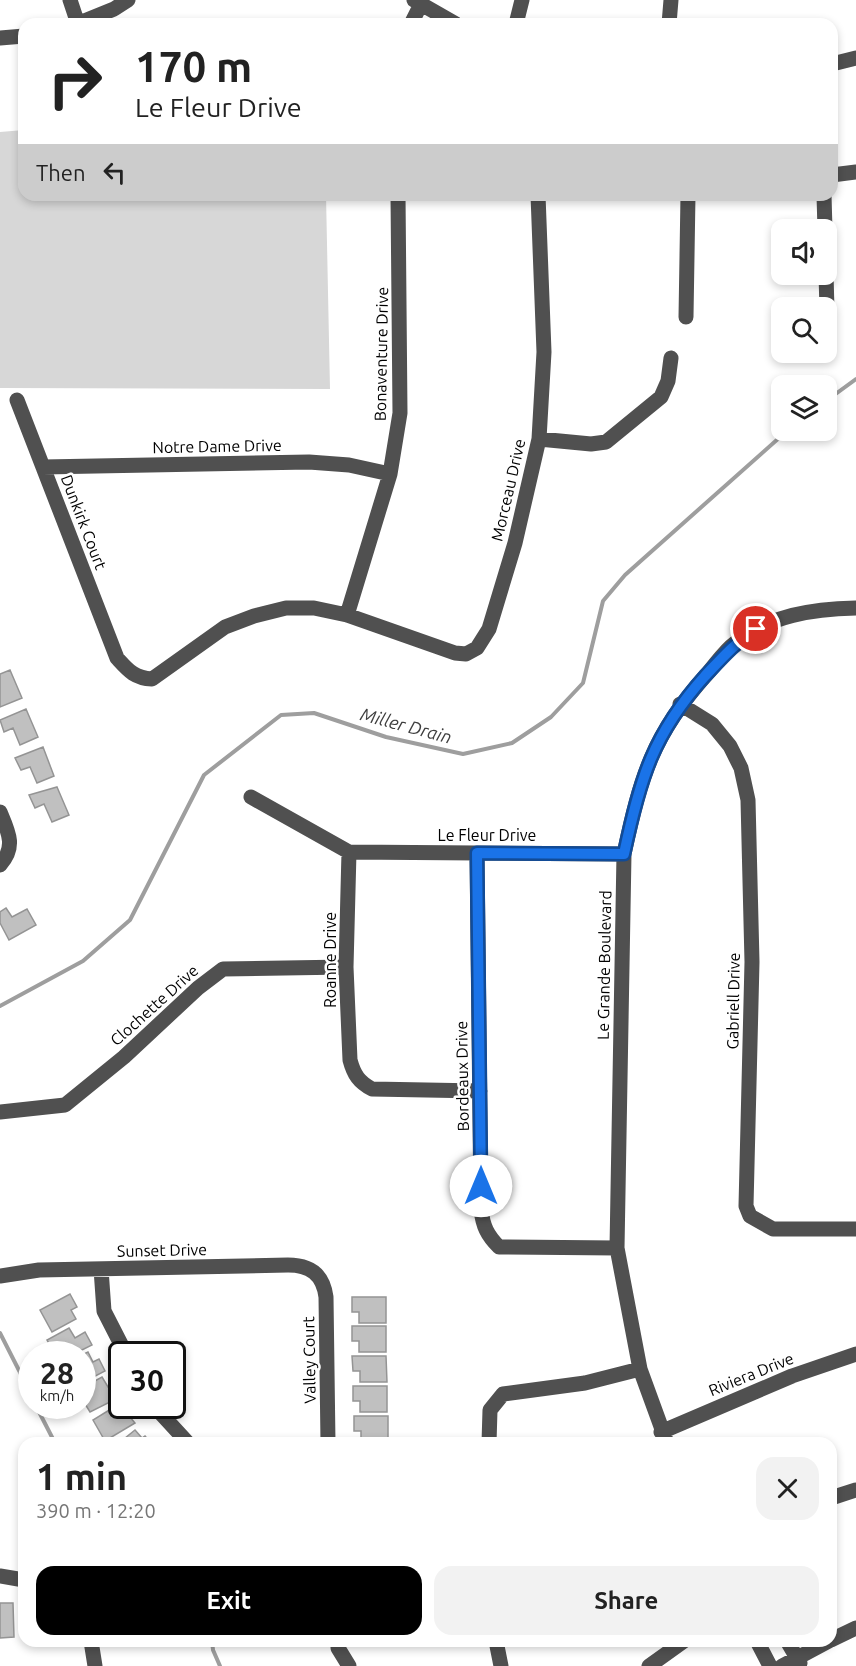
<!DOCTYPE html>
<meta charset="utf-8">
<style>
:root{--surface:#fff;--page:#f2f2f2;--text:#222;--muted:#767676;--accent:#000}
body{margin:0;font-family:Ubuntu,sans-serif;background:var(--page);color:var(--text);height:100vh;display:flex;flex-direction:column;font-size:22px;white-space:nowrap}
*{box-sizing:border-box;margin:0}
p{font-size:20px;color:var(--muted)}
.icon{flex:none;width:33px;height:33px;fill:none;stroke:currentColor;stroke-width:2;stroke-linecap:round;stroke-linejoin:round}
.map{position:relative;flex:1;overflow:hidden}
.sheet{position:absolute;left:18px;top:1437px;width:819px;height:210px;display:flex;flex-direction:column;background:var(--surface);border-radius:18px;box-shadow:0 3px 9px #0003}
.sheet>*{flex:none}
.top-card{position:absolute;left:18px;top:18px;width:820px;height:183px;border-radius:18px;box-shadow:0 3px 9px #0003;background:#fff;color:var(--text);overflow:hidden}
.fabs{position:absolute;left:771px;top:219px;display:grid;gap:12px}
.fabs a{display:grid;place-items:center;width:66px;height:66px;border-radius:12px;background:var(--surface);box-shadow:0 3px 9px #0003;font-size:30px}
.speed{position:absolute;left:18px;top:1341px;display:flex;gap:12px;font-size:30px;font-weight:700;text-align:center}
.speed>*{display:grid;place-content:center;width:78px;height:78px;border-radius:50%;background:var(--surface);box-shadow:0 3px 9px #0003;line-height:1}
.speed small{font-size:15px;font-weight:400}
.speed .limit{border:3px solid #111;border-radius:9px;background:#fff;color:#111}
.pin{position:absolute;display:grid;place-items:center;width:51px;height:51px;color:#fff;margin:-26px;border:3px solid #fff;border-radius:50%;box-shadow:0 2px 6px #0007}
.me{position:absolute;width:66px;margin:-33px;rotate:0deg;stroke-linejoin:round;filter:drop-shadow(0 0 4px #0008)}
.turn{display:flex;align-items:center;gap:21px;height:126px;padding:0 18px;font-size:27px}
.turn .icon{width:78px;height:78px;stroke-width:2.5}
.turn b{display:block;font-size:42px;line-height:51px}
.then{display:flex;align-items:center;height:57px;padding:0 18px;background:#0003;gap:12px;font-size:22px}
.round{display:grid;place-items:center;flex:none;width:63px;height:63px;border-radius:18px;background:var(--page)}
.head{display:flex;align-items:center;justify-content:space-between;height:102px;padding:0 18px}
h1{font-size:36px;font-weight:700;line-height:45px}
.button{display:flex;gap:12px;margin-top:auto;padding:12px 18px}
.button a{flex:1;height:69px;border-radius:18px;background:var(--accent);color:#fff;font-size:24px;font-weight:700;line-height:69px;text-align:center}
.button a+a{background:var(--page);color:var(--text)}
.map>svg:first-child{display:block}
.green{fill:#d7d7d7}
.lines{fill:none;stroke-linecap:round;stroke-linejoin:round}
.stream{stroke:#9e9e9e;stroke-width:4}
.building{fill:#c0c0c0;stroke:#949494;stroke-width:1.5}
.minor{stroke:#505050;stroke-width:15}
.route-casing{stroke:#114b97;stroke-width:15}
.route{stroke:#1a73e8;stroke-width:10}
.labels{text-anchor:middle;stroke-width:5;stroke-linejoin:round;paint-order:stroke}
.street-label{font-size:16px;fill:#000;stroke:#fff}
.water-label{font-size:18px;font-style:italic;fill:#3f3f3f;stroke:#fff}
</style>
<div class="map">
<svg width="856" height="1666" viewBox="0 0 856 1666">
<rect width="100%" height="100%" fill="#fff"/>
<!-- green -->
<path class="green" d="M 24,130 L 24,195 L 326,195 L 330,389 L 0,388 L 0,132 Z"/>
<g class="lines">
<!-- stream -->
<path class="stream" d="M 826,401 L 856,379
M 0,1006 L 83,961 L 130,920 L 204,775 L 281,715 L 314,713 L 386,737 L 463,754 L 512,743 L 551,717 L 583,683 L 603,601 L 625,575 L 788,430
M 0,1333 L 32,1396
M 36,1406 L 55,1443
M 212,1641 L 213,1650 L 220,1666"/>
</g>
<!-- building -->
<path class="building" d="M 10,670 L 22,698 L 0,707 L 0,674 Z
M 26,709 L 38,737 L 20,745 L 13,728 L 4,732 L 0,720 Z
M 43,747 L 54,776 L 37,783 L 30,767 L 21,770 L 15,758 Z
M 57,787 L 69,815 L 52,822 L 44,804 L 35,808 L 29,795 Z
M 6,908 L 12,917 L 27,909 L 36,925 L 9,940 L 0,923 L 0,912 Z
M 70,1294 L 77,1307 L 71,1310 L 76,1319 L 52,1332 L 40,1310 Z
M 352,1297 L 386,1297 L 386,1323 L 359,1323 L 359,1312 L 352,1312 Z
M 352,1326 L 386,1326 L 386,1352 L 359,1352 L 359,1341 L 352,1341 Z
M 69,1328 L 75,1338 L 85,1332 L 92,1345 L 74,1354 L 55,1354 L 47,1340 Z
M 88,1352 L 93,1362 L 99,1359 L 105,1371 L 82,1383 L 82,1355 Z
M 352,1356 L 386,1356 L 387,1382 L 360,1382 L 360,1371 L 353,1371 Z
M 102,1377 L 108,1387 L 113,1384 L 120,1397 L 90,1412 L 82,1399 L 82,1388 Z
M 353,1386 L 387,1386 L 387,1412 L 360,1412 L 360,1401 L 353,1401 Z
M 119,1404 L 135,1423 L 105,1441 L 93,1420 Z
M 354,1416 L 388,1416 L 388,1442 L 361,1442 L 361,1431 L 354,1431 Z
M 135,1430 L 142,1438 L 145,1436 L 151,1443 L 119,1443 Z
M 0,1603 L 13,1603 L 14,1637 L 0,1638 Z"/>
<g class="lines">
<!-- minor -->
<path class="minor" d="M 70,0 L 78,24
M 414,0 L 456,24
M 77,24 L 114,9 L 128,0
M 411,24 L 421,4
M 516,24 L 522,0
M 669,24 L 671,0
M 0,38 L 24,36
M 832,64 L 856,58
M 832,175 L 856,172
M 824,195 L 825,230
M 826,274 L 827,310
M 686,317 L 688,195
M 17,400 L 117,658 C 128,670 134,678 152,679 L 225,627 L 254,616 L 286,608 L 314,608 L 347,615 L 455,653 L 466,654 L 477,648 L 489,629 L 515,543 L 539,439 L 544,352 L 538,195
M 539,439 L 591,444 L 606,442 L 661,397 L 668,381 L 671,358
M 43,467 L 309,462 L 349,465 L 390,474
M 347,615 L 390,474 L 400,413 L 398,195
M 680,704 L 712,724 L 730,746 L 741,768 L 748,800 L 752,962 L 746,1206 L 750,1216 L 773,1229 L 856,1229
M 251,797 L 349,852 L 624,854
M 0,812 C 9,833 16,847 0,865
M 349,852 L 346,967 L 350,1060 C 354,1075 359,1082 372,1089 L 480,1091
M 477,853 L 481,1210 C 483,1226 487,1235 499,1247 L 617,1248
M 0,1112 L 65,1105 L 124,1057 L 198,988 L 223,969 L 346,967
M 101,1269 L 104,1311 L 126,1354
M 0,1276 L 39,1270 L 288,1265 C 310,1265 323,1274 326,1297 L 328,1443
M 154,1406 L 188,1443
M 661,1432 L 792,1376 L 856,1354
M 489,1443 L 490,1410 L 503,1394 L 585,1383 L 640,1369
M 667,1443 L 640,1369 L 617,1248 L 624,854 C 641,775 653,734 707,674 C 716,664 724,651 735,643 C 770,615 813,609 856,608
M 831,1498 L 856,1490
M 0,1576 L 24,1580
M 831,1640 L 856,1628
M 91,1641 L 95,1666
M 338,1641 L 338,1648 L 349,1666
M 496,1641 L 501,1666
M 757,1641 L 770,1666
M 787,1641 L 800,1663
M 649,1666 L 684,1641
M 782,1666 L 829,1641"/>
</g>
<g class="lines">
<!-- route casing -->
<g class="route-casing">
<path id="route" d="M 481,1186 L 477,853 L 624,854 C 640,779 653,734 705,676 C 722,658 735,643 756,629"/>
</g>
<!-- route -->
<use href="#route" class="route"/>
</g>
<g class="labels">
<!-- street labels -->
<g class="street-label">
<text transform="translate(381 354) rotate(-89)" y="6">Bonaventure Drive</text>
<text transform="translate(217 446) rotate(-1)" y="6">Notre Dame Drive</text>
<text transform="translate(508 490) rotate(-77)" y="6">Morceau Drive</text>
<text transform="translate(84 522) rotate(69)" y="6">Dunkirk Court</text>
<text x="487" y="841">Le Fleur Drive</text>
<text transform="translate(330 960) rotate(-90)" y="6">Roanne Drive</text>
<text transform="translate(604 965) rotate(-89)" y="6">Le Grande Boulevard</text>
<text transform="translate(733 1001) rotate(-89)" y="6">Gabriell Drive</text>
<text transform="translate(154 1005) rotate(-42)" y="6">Clochette Drive</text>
<text transform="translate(462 1076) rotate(-91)" y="6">Bordeaux Drive</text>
<text transform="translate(162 1250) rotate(-1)" y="6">Sunset Drive</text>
<text transform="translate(309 1360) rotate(-91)" y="6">Valley Court</text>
<text transform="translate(751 1374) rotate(-22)" y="6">Riviera Drive</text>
</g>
<!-- water labels -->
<g class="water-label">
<text transform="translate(406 726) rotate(15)" y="6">Miller Drain</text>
</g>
</g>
</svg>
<div class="fabs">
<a><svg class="icon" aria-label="sound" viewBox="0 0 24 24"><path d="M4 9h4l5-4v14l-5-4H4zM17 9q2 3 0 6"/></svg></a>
<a><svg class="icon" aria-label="search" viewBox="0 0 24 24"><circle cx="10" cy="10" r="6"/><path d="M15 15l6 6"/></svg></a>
<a><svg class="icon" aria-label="layers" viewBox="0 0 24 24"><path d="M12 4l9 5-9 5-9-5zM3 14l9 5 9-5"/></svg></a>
</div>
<div class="speed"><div>28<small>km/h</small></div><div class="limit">30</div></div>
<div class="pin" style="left:756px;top:629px;background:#d93025"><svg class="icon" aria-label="arrive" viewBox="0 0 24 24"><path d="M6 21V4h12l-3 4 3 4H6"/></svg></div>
<svg class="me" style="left:481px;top:1186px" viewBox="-20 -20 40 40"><circle r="19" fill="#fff"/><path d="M0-13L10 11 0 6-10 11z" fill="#1a73e8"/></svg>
<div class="top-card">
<div class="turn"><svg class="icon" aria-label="right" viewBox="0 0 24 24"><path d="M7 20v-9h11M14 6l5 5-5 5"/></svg><div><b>170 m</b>Le Fleur Drive</div></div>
<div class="then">Then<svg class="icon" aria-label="left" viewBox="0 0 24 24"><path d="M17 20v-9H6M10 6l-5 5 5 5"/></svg></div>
</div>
<section class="sheet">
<div class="head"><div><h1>1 min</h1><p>390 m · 12:20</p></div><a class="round"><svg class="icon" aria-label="close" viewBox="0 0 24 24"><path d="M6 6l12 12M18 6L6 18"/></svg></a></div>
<div class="button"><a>Exit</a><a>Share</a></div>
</section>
</div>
